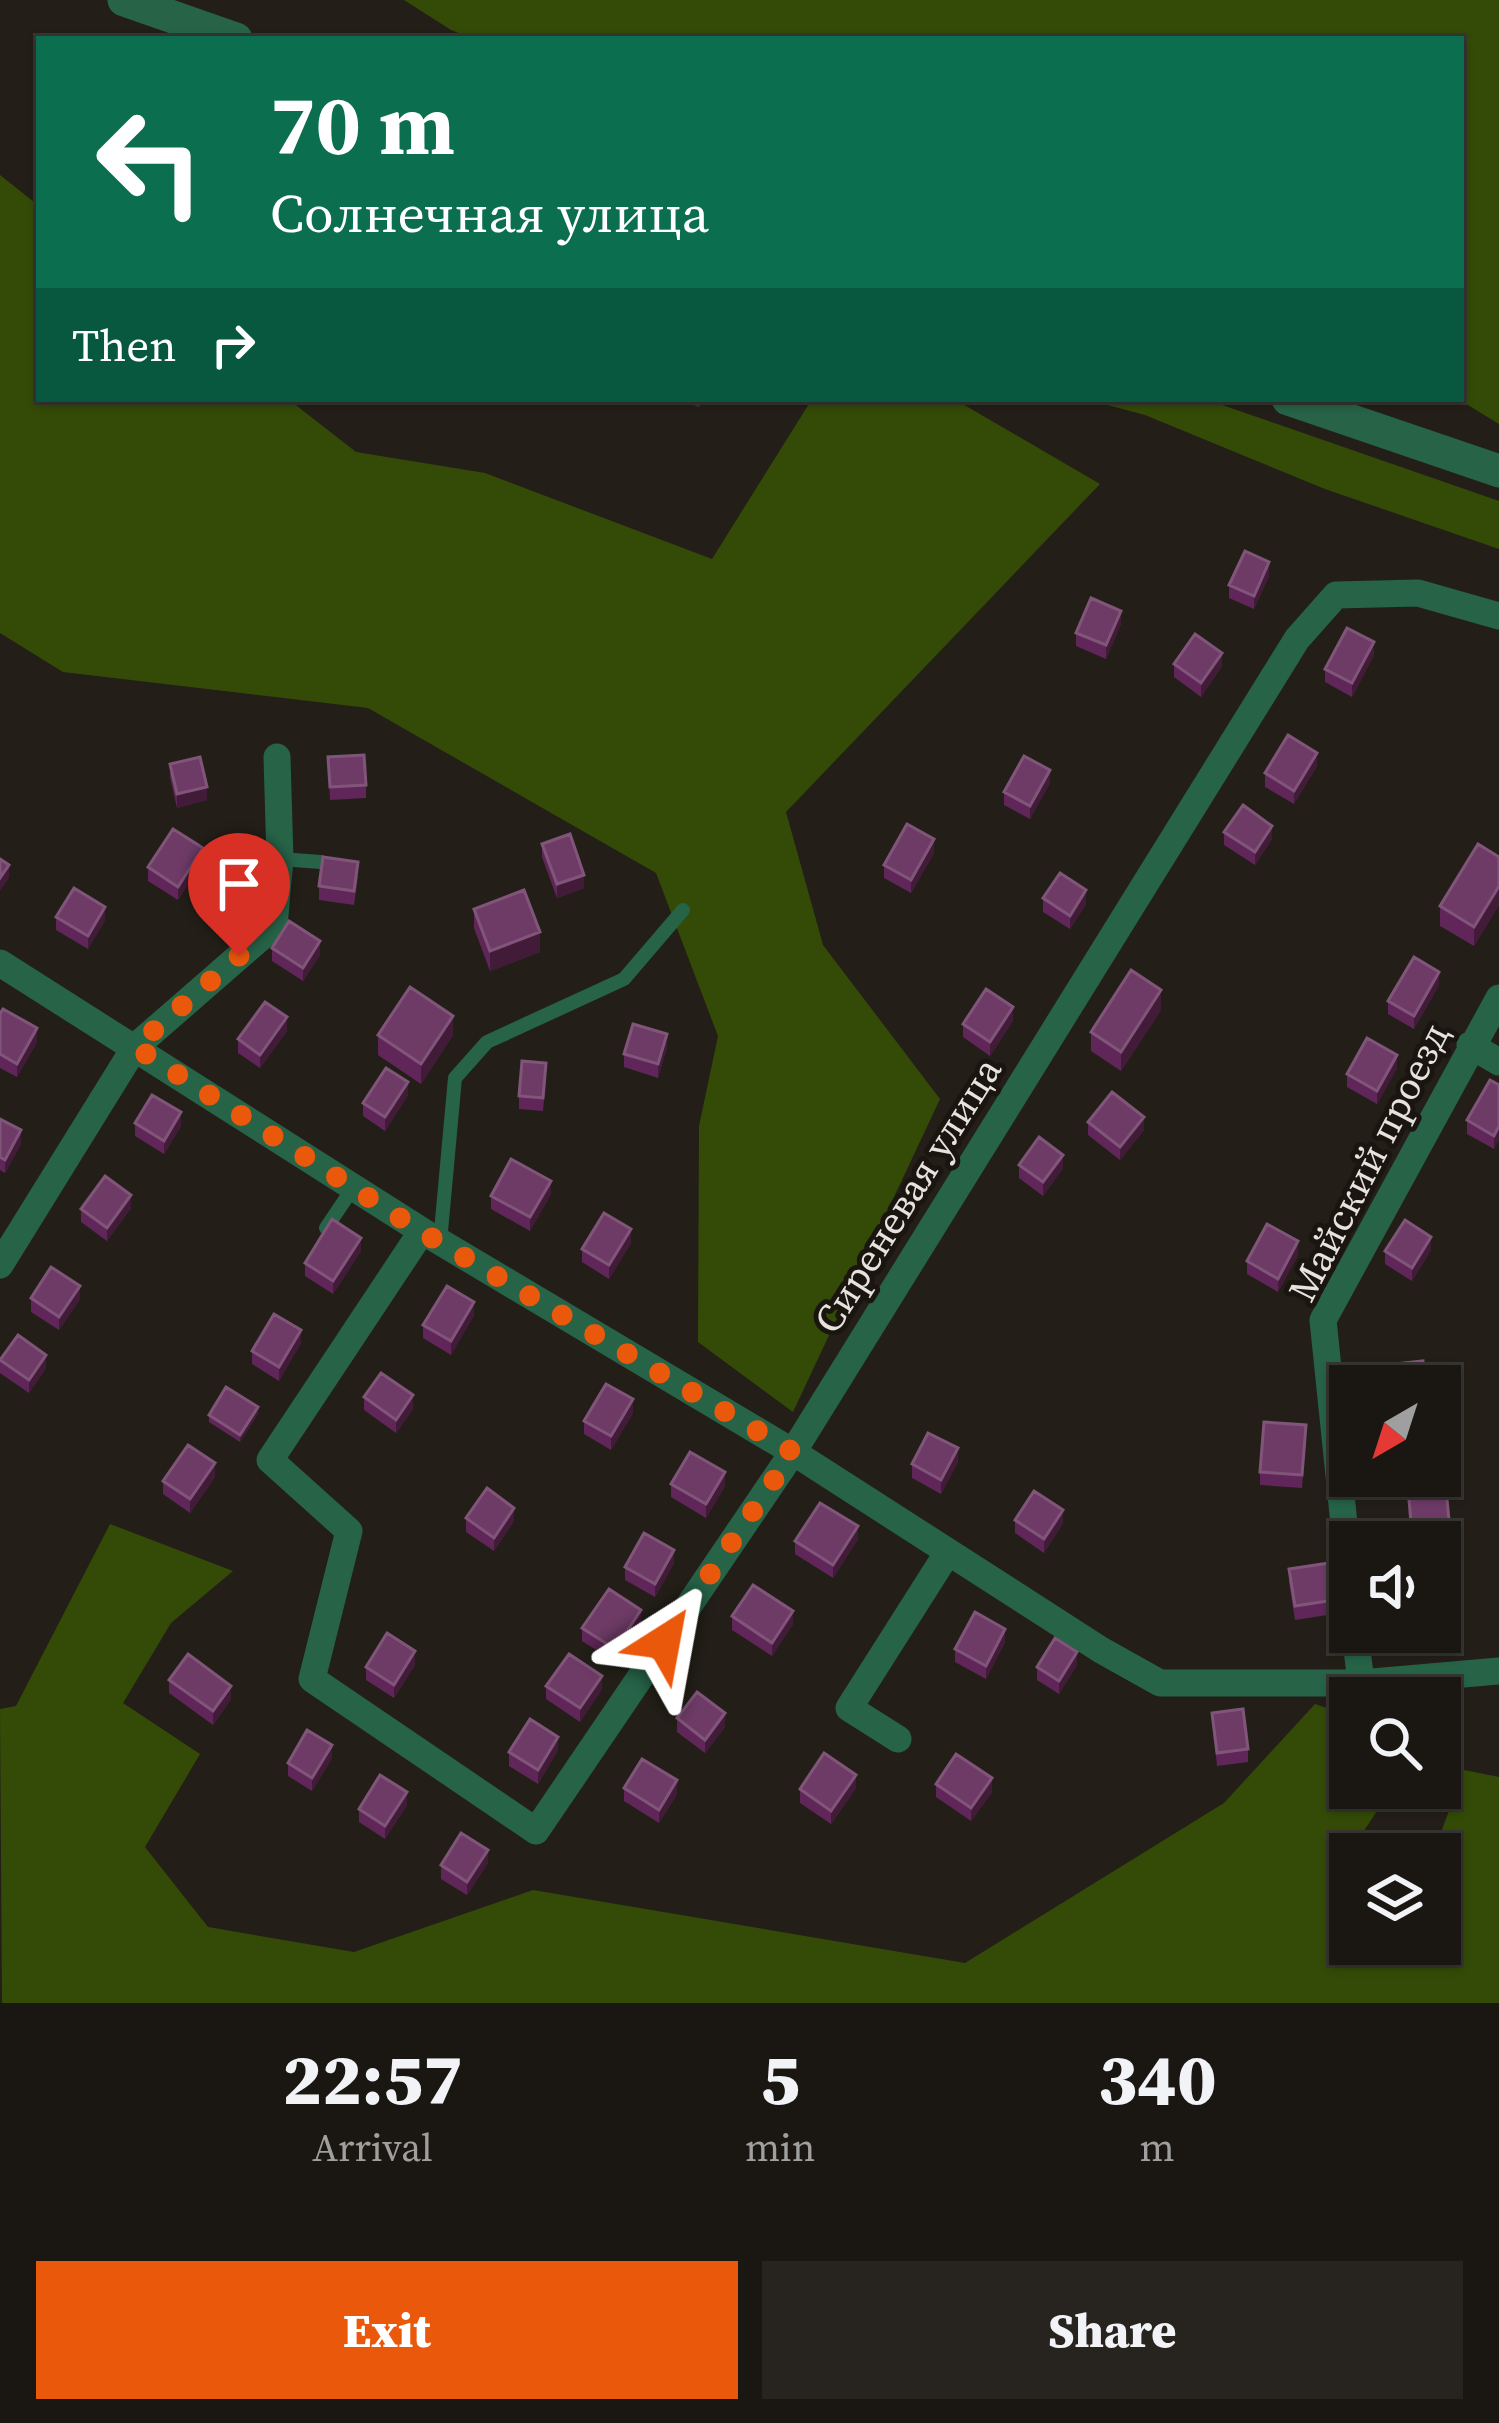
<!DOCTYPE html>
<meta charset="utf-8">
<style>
:root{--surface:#1a1712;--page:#272420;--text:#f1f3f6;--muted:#9f9f9f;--line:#383632;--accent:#ea580c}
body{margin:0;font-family:"Source Serif 4",serif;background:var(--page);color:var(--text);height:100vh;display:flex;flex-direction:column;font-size:45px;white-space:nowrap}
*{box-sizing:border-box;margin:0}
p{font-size:39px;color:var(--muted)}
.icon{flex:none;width:66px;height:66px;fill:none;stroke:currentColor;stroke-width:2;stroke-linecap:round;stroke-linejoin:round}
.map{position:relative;height:2003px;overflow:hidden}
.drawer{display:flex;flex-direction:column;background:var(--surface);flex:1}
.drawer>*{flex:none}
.top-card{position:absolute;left:36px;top:36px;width:1428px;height:366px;border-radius:0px;box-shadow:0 3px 9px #0004,0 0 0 3px var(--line);background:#0b6e4f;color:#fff;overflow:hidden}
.needle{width:78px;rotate:219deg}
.fabs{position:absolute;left:1329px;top:1365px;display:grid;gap:24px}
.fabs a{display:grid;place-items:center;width:132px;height:132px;border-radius:0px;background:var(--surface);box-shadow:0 3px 9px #0004,0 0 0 3px var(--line);font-size:60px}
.pin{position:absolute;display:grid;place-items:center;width:102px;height:102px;color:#fff;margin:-123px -51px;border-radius:50% 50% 50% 0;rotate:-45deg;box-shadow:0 0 12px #0007}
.pin .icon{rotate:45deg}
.me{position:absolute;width:132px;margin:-66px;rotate:34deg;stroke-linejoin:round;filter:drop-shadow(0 0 9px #0008)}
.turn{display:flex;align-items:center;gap:42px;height:252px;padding:0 36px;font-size:54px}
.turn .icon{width:156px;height:156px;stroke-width:2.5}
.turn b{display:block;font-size:84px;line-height:102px}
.then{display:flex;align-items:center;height:114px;padding:0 36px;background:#0003;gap:24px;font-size:45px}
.eta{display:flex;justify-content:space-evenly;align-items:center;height:204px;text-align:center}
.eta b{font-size:72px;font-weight:800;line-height:84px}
.primary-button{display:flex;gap:24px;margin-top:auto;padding:24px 36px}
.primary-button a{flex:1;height:138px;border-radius:0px;background:var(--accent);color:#fff;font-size:48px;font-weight:800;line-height:138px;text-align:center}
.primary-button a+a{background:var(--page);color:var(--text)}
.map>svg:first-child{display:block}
.green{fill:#334b07}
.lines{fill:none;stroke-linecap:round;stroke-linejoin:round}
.service{stroke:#266347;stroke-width:14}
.minor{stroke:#266347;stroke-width:27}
.tertiary{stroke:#266347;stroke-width:33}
.wall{fill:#602659}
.shaded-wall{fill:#421b39}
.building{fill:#6e3b67;stroke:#81557a;stroke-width:3}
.route{stroke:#ea580c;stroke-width:21;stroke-dasharray:0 37.8}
.labels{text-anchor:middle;stroke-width:10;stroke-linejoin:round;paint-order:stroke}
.street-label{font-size:39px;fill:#e6e3de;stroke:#1a160f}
</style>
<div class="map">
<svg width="1499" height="2003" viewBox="0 0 1499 2003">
<rect width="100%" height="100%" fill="#231f18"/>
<!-- green -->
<path class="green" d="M 404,0 L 1499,0 L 1499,424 L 1458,399 L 1461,39 L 474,39 L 451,30 Z
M 0,175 L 39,206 L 39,399 L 288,399 L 356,452 L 485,473 L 712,559 L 812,399 L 954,399 L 1100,484 L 786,812 L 823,945 L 940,1099 L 793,1412 L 698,1342 L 699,1126 L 718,1036 L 656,873 L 368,708 L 63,672 L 0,633 Z
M 1085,399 L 1205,399 L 1499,501 L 1499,549 L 1325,489 L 1145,415 Z
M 110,1524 L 233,1571 L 171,1623 L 123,1703 L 200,1754 L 145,1847 L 208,1927 L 354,1952 L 533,1890 L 965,1963 L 1224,1803 L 1315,1704 L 1350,1716 L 1350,1788 L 1392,1788 L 1341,1866 L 1350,1869 L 1350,1944 L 1440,1944 L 1440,1854 L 1433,1854 L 1464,1770 L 1499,1777 L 1499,2003 L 2,2003 L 0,1709 L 16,1706 Z"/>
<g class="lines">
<!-- service -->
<path class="service" d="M 280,859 L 321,862
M 326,1228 L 353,1188
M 440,1242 L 455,1078 L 487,1042 L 624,979 L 683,910"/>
<!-- minor -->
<path class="minor" d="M 0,963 L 422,1231 L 793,1452 L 1101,1650 L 1160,1683 L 1361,1683 L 1499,1671
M 1470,1045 L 1499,1062
M 422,1231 L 270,1460 L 349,1531 L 312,1679 L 536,1831 L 793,1452 L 1297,639 L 1336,595 L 1418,593 L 1499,616
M 0,1265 L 135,1047 L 274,926 L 280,859 L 277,757
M 1350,1582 L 1323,1320 L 1499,998
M 1355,1632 L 1361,1683
M 898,1739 L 849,1708 L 948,1552"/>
<!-- tertiary -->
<path class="tertiary" d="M 124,0 L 236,39
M 1288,399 L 1499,471"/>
</g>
<!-- wall -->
<path class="wall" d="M 678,399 L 702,399 L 699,407 Z
M 1269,576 L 1254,609 L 1229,598 L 1229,585 Z
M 1121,624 L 1106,659 L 1076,646 L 1076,633 Z
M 1374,655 L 1352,697 L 1325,682 L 1325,669 Z
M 1174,664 L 1222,666 L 1201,697 L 1174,677 Z
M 328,757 L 366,785 L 366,798 L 330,800 Z
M 170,764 L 207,800 L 177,808 L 170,777 Z
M 1317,766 L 1294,804 L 1265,787 L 1265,773 Z
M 1050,783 L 1030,819 L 1004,805 L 1004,792 Z
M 1224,832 L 1272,839 L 1255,865 L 1224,845 Z
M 542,844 L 584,888 L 557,898 L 542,857 Z
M 934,853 L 911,893 L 884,878 L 884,865 Z
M 1499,857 L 1499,905 L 1474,946 L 1440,926 L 1440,906 Z
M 203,861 L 178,900 L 148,881 L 148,867 Z
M 358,876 L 354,905 L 319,900 L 319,886 Z
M 1043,898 L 1086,904 L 1070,929 L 1043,912 Z
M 474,909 L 540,952 L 490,971 L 474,928 Z
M 56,917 L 105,920 L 88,949 L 56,930 Z
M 272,948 L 320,955 L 303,981 L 272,961 Z
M 1439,985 L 1414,1029 L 1388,1014 L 1388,1001 Z
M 1161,1010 L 1121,1071 L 1091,1051 L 1091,1032 Z
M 0,1014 L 37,1042 L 17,1077 L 0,1068 Z
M 1013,1021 L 990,1056 L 963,1037 L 963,1024 Z
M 287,1031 L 260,1068 L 238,1053 L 238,1039 Z
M 378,1035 L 453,1035 L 421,1084 L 378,1055 Z
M 667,1047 L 658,1078 L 624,1067 L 624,1054 Z
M 1397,1068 L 1377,1104 L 1347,1087 L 1347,1074 Z
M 546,1076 L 543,1111 L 519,1109 L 519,1096 Z
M 1499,1085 L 1499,1140 L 1494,1149 L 1467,1134 L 1467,1120 Z
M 408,1095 L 385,1131 L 363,1116 L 363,1103 Z
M 0,1119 L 21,1144 L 5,1173 L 0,1170 Z
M 1088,1122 L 1144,1130 L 1120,1160 L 1088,1135 Z
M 135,1123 L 181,1126 L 164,1154 L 135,1136 Z
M 1019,1165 L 1063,1168 L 1043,1196 L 1019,1178 Z
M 551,1194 L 530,1231 L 491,1209 L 491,1196 Z
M 131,1208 L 107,1241 L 81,1222 L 81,1209 Z
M 631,1243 L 609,1279 L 582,1262 L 582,1249 Z
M 1431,1250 L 1412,1281 L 1385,1264 L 1385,1251 Z
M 361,1251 L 333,1294 L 305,1276 L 305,1263 Z
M 1298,1255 L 1278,1292 L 1247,1274 L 1247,1261 Z
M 31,1298 L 80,1299 L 59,1330 L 31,1312 Z
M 474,1315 L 451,1355 L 423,1338 L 423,1325 Z
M 301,1343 L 279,1381 L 252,1364 L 252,1351 Z
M 0,1360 L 46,1368 L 29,1393 L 0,1373 Z
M 364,1397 L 413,1409 L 396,1433 L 364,1410 Z
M 633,1413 L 611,1450 L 584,1434 L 584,1421 Z
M 258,1414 L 240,1442 L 209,1422 L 209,1415 Z
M 1306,1438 L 1302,1488 L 1260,1485 L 1260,1472 Z
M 958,1462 L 941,1494 L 912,1478 L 912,1464 Z
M 1407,1476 L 1449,1520 L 1449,1534 L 1411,1536 Z
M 215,1477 L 190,1513 L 163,1494 L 163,1481 Z
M 671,1484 L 725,1486 L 706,1518 L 671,1497 Z
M 466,1518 L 514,1521 L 494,1551 L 466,1532 Z
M 1015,1520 L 1063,1523 L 1044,1553 L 1015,1533 Z
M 858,1539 L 833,1578 L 795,1554 L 795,1541 Z
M 674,1563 L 655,1597 L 625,1580 L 625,1567 Z
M 1289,1569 L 1334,1600 L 1334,1614 L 1295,1620 L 1289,1582 Z
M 732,1616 L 793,1624 L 772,1656 L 732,1630 Z
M 641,1624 L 615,1662 L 582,1641 L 582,1628 Z
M 1005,1642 L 986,1679 L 955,1662 L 955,1649 Z
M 415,1665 L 394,1698 L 366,1680 L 366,1667 Z
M 1077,1665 L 1059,1694 L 1037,1680 L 1037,1667 Z
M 169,1680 L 231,1699 L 213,1725 L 169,1693 Z
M 546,1686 L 602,1689 L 580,1722 L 546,1699 Z
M 1212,1713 L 1248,1749 L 1248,1762 L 1217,1766 Z
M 677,1718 L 725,1727 L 705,1753 L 677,1732 Z
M 558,1750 L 538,1784 L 509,1766 L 509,1752 Z
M 332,1758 L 312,1791 L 288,1776 L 288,1763 Z
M 936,1784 L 992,1792 L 971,1821 L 936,1797 Z
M 624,1788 L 677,1794 L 659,1823 L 624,1801 Z
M 856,1788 L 831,1824 L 800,1803 L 800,1789 Z
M 407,1805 L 385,1839 L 359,1822 L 359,1809 Z
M 488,1863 L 467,1895 L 441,1879 L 441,1865 Z"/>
<!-- shaded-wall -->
<path class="shaded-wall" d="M 1269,562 L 1269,576 L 1254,609 L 1254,596 Z
M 1121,611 L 1121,624 L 1106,659 L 1106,645 Z
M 1374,642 L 1374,655 L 1352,697 L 1352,683 Z
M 1222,653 L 1222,666 L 1201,697 L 1201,683 Z
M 1317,753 L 1317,766 L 1294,804 L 1294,791 Z
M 1050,770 L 1050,783 L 1030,819 L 1030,806 Z
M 207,787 L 207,800 L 177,808 L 177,794 Z
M 1272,826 L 1272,839 L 1255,865 L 1255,852 Z
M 934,839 L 934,853 L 911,893 L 911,880 Z
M 203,848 L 203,861 L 178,900 L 178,887 Z
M 9,865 L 9,878 L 0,891 L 0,878 Z
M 584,875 L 584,888 L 557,898 L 557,884 Z
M 1499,886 L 1499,905 L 1474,946 L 1474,927 Z
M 1086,890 L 1086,904 L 1070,929 L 1070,916 Z
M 105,907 L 105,920 L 88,949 L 88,936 Z
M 540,932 L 540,952 L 490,971 L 490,951 Z
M 320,941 L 320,955 L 303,981 L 303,968 Z
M 1439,972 L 1439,985 L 1414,1029 L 1414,1016 Z
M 1161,990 L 1161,1010 L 1121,1071 L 1121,1052 Z
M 1013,1007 L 1013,1021 L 990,1056 L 990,1042 Z
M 453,1016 L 453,1035 L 421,1084 L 421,1064 Z
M 287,1017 L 287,1031 L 260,1068 L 260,1055 Z
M 37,1028 L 37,1042 L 17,1077 L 17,1064 Z
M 667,1034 L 667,1047 L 658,1078 L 658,1064 Z
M 1397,1055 L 1397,1068 L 1377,1104 L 1377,1091 Z
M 408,1082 L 408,1095 L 385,1131 L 385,1117 Z
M 181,1112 L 181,1126 L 164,1154 L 164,1141 Z
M 1144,1117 L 1144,1130 L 1120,1160 L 1120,1147 Z
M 1499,1126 L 1499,1140 L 1494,1149 L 1494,1136 Z
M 21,1130 L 21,1144 L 5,1173 L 5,1160 Z
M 1063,1155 L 1063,1168 L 1043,1196 L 1043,1182 Z
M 551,1181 L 551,1194 L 530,1231 L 530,1217 Z
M 131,1195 L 131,1208 L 107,1241 L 107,1228 Z
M 631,1229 L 631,1243 L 609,1279 L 609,1265 Z
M 1431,1237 L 1431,1250 L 1412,1281 L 1412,1268 Z
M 361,1238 L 361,1251 L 333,1294 L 333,1281 Z
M 1298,1241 L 1298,1255 L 1278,1292 L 1278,1279 Z
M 80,1286 L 80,1299 L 59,1330 L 59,1317 Z
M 474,1302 L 474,1315 L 451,1355 L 451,1341 Z
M 301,1330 L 301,1343 L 279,1381 L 279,1367 Z
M 46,1355 L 46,1368 L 29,1393 L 29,1380 Z
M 413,1395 L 413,1409 L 396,1433 L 396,1420 Z
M 633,1399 L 633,1413 L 611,1450 L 611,1436 Z
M 258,1407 L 258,1414 L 240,1442 L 240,1435 Z
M 958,1448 L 958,1462 L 941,1494 L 941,1480 Z
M 215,1463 L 215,1477 L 190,1513 L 190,1499 Z
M 725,1472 L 725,1486 L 706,1518 L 706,1504 Z
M 514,1508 L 514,1521 L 494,1551 L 494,1538 Z
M 1063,1510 L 1063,1523 L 1044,1553 L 1044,1539 Z
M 858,1526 L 858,1539 L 833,1578 L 833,1565 Z
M 674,1550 L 674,1563 L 655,1597 L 655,1584 Z
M 641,1610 L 641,1624 L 615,1662 L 615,1649 Z
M 793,1611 L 793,1624 L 772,1656 L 772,1643 Z
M 1005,1629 L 1005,1642 L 986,1679 L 986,1666 Z
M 415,1651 L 415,1665 L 394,1698 L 394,1685 Z
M 1077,1652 L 1077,1665 L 1059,1694 L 1059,1681 Z
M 602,1676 L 602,1689 L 580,1722 L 580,1708 Z
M 231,1686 L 231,1699 L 213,1725 L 213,1711 Z
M 725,1713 L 725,1727 L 705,1753 L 705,1740 Z
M 558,1737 L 558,1750 L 538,1784 L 538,1770 Z
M 332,1745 L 332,1758 L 312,1791 L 312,1778 Z
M 856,1775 L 856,1788 L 831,1824 L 831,1811 Z
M 992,1778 L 992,1792 L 971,1821 L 971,1808 Z
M 677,1780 L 677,1794 L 659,1823 L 659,1810 Z
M 407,1792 L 407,1805 L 385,1839 L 385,1826 Z
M 488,1850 L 488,1863 L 467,1895 L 467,1882 Z"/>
<!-- building -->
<path class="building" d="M 1245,551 L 1269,562 L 1254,596 L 1229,585 Z
M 1091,598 L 1121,611 L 1106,645 L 1076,633 Z
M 1347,628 L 1374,642 L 1352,683 L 1325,669 Z
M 1195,634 L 1222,653 L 1201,683 L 1174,664 Z
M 1288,735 L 1317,753 L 1294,791 L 1265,773 Z
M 364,755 L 366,785 L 330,787 L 328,757 Z
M 1024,756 L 1050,770 L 1030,806 L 1004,792 Z
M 200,757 L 207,787 L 177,794 L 170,764 Z
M 1243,805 L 1272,826 L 1255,852 L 1224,832 Z
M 907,824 L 934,839 L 911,880 L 884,865 Z
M 173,829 L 203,848 L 178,887 L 148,867 Z
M 570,834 L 584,875 L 557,884 L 542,844 Z
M 1478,844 L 1499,857 L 1499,886 L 1474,927 L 1440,906 Z
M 323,857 L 358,862 L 354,891 L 319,886 Z
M 0,859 L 9,865 L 0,878 Z
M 1060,873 L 1086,890 L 1070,916 L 1043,898 Z
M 74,888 L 105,907 L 88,936 L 56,917 Z
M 524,890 L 540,932 L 490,951 L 474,909 Z
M 289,921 L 320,941 L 303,968 L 272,948 Z
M 1414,957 L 1439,972 L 1414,1016 L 1388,1001 Z
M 1131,970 L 1161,990 L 1121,1052 L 1091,1032 Z
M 410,987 L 453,1016 L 421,1064 L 378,1035 Z
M 986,989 L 1013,1007 L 990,1042 L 963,1024 Z
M 265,1002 L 287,1017 L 260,1055 L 238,1039 Z
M 3,1009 L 37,1028 L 17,1064 L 0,1054 L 0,1014 Z
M 633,1024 L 667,1034 L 658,1064 L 624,1054 Z
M 1367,1038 L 1397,1055 L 1377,1091 L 1347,1074 Z
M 522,1061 L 546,1063 L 543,1098 L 519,1096 Z
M 386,1068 L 408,1082 L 385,1117 L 363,1103 Z
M 1490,1080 L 1499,1085 L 1499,1126 L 1494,1136 L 1467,1120 Z
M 1112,1092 L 1144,1117 L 1120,1147 L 1088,1122 Z
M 152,1095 L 181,1112 L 164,1141 L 135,1123 Z
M 0,1119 L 21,1130 L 5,1160 L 0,1157 Z
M 1039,1137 L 1063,1155 L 1043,1182 L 1019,1165 Z
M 511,1159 L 551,1181 L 530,1217 L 491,1196 Z
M 105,1176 L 131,1195 L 107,1228 L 81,1209 Z
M 604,1213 L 631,1229 L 609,1265 L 582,1249 Z
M 332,1219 L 361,1238 L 333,1281 L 305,1263 Z
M 1405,1220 L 1431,1237 L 1412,1268 L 1385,1251 Z
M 1267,1224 L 1298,1241 L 1278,1279 L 1247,1261 Z
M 51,1267 L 80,1286 L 59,1317 L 31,1298 Z
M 447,1286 L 474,1302 L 451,1341 L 423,1325 Z
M 274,1314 L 301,1330 L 279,1367 L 252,1351 Z
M 18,1335 L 46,1355 L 29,1380 L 0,1360 Z
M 1423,1361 L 1425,1386 L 1387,1386 L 1385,1365 Z
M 381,1373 L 413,1395 L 396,1420 L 364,1397 Z
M 606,1384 L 633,1399 L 611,1436 L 584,1421 Z
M 226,1387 L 258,1407 L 240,1435 L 209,1415 Z
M 1264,1422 L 1306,1425 L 1302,1475 L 1260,1472 Z
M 928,1433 L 958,1448 L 941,1480 L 912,1464 Z
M 188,1445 L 215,1463 L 190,1499 L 163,1481 Z
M 690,1452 L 725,1472 L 706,1504 L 671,1484 Z
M 1440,1467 L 1444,1467 L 1449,1520 L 1411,1523 L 1407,1476 L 1440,1476 Z
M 487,1488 L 514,1508 L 494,1538 L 466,1518 Z
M 1034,1491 L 1063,1510 L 1044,1539 L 1015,1520 Z
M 820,1503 L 858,1526 L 833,1565 L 795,1541 Z
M 644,1533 L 674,1550 L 655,1584 L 625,1567 Z
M 1329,1563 L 1334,1600 L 1295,1606 L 1289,1569 Z
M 753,1585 L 793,1611 L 772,1643 L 732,1616 Z
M 609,1589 L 641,1610 L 615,1649 L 582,1628 Z
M 975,1612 L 1005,1629 L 986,1666 L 955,1649 Z
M 387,1633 L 415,1651 L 394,1685 L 366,1667 Z
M 1055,1638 L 1077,1652 L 1059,1681 L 1037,1667 Z
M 188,1654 L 231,1686 L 213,1711 L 169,1680 Z
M 569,1654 L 602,1676 L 580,1708 L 546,1686 Z
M 697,1692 L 725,1713 L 705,1740 L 677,1718 Z
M 1243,1709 L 1248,1749 L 1217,1753 L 1212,1713 Z
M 530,1719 L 558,1737 L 538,1770 L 509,1752 Z
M 307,1730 L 332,1745 L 312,1778 L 288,1763 Z
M 824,1753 L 856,1775 L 831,1811 L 800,1789 Z
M 956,1754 L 992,1778 L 971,1808 L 936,1784 Z
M 642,1759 L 677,1780 L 659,1810 L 624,1788 Z
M 380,1775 L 407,1792 L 385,1826 L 359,1809 Z
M 461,1833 L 488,1850 L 467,1882 L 441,1865 Z"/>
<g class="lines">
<!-- route -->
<path class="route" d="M 239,956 L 135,1047 L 422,1232 L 793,1452 L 664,1642"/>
</g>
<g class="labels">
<!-- street labels -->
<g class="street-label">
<text transform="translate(1368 1162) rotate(-63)" y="14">Майский проезд</text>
<text transform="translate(907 1195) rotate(-58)" y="14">Сиреневая улица</text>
</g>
</g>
</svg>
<div class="fabs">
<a><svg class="needle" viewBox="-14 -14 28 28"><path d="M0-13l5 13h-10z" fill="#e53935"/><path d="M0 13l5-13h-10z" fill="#9f9f9f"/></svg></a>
<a><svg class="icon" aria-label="sound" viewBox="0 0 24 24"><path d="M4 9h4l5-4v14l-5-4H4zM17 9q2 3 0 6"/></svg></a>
<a><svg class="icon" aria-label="search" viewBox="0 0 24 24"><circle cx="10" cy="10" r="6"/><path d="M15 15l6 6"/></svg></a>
<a><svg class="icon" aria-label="layers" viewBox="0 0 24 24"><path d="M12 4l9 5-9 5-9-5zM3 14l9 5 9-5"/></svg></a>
</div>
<div class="pin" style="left:239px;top:956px;background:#d93025"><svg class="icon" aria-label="arrive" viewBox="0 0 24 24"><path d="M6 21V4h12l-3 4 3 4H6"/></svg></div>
<svg class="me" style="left:664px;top:1642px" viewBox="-20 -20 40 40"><path d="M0-17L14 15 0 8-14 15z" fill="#ea580c" stroke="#fff" stroke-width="4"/></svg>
<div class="top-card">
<div class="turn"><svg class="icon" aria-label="left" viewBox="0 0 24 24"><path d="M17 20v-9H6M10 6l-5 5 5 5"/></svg><div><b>70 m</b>Солнечная улица</div></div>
<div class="then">Then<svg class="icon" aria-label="right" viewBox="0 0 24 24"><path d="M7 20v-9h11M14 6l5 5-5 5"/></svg></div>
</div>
</div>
<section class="drawer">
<div class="eta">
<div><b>22:57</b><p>Arrival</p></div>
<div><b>5</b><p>min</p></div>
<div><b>340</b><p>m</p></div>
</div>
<div class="primary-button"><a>Exit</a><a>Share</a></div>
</section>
